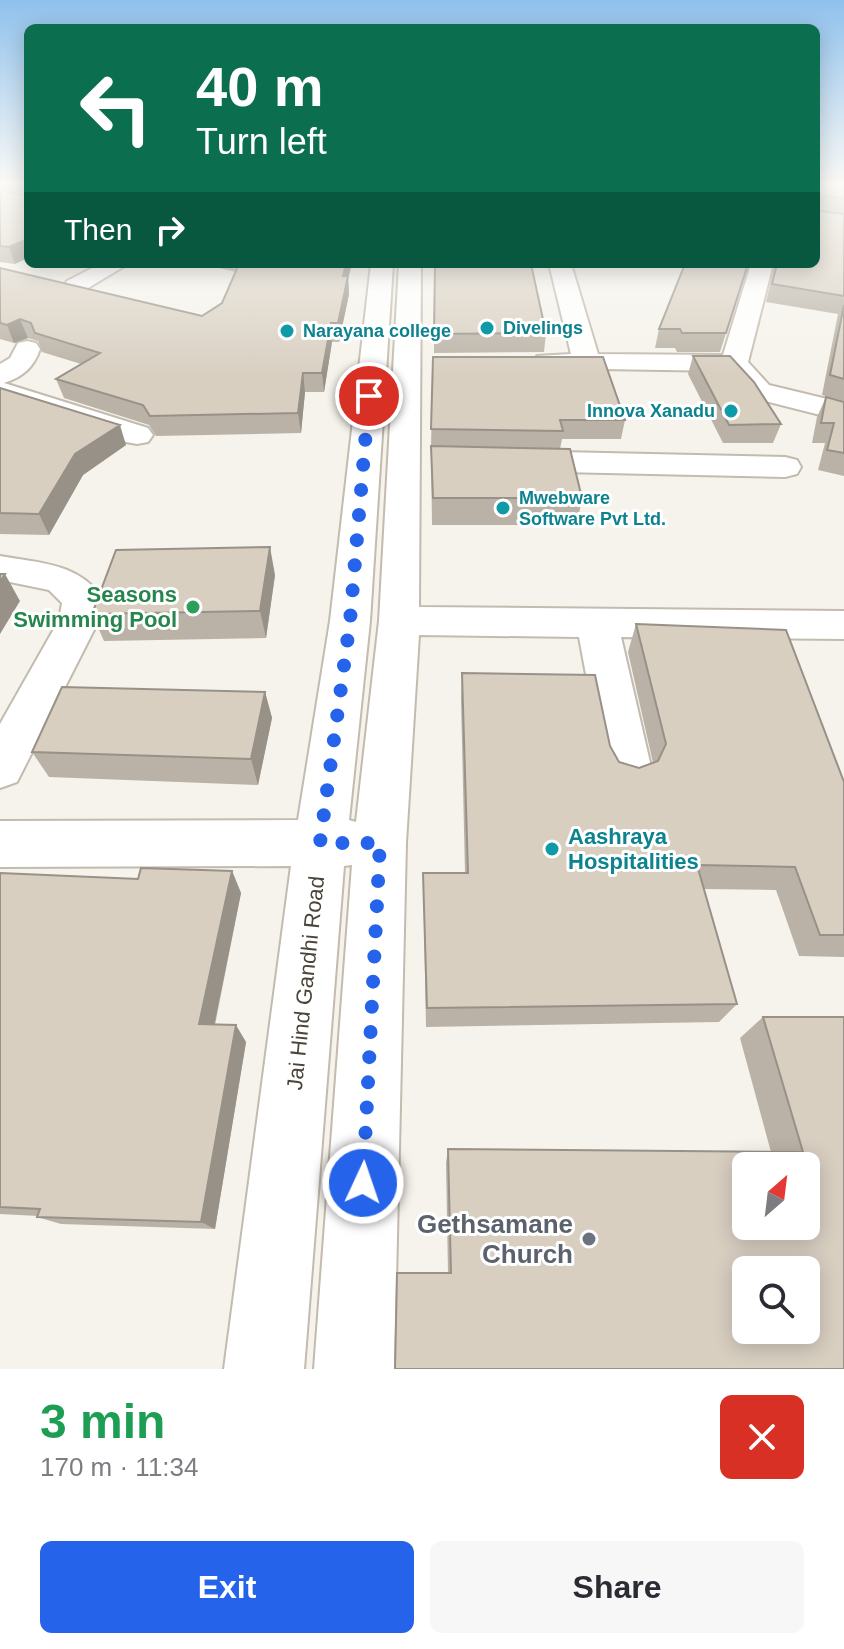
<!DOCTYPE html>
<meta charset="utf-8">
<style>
:root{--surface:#fff;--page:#f7f7f7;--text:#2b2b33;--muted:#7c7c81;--accent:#2563eb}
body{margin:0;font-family:Arial,sans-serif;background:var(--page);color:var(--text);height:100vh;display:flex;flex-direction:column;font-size:30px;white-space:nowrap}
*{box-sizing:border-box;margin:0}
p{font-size:26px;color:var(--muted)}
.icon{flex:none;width:44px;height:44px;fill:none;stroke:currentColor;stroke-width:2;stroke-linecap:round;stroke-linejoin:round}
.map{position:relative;height:1369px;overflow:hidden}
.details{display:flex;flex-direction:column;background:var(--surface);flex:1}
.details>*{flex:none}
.banner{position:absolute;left:24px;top:24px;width:796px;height:244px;border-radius:12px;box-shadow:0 4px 20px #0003;background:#0b6e4f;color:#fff;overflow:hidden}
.needle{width:52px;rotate:28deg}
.controls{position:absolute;left:732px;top:1152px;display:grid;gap:16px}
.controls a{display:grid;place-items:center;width:88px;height:88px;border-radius:12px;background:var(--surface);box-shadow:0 4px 20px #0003;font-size:40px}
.pin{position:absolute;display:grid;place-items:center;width:68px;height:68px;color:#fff;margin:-34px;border:4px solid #fff;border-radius:50%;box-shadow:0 2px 8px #0007}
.me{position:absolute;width:88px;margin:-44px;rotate:3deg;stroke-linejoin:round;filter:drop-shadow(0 0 6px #0008)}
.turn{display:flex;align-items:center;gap:28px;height:168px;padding:0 40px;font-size:36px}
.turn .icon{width:104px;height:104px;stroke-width:2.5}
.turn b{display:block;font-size:56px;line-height:68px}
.then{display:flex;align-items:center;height:76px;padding:0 40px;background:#0003;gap:16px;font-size:30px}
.round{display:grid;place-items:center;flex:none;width:84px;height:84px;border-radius:12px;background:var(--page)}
.summary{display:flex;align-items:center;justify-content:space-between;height:136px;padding:0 40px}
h1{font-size:48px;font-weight:800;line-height:60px;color:#1e9e55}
.action{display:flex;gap:16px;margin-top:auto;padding:16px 40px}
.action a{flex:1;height:92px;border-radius:12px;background:var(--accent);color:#fff;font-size:32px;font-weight:800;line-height:92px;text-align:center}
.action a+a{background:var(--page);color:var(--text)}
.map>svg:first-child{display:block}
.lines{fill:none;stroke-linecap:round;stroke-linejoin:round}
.minor-casing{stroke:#c2bbae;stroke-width:4}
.minor{fill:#fff;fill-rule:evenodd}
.wall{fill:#bab2a6}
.shaded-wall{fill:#979187}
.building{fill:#d8cfc1;stroke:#979187;stroke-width:2;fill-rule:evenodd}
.route{stroke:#2563eb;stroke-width:14;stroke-dasharray:0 25.2}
.culture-dot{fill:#0f9aa8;stroke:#fff;stroke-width:3}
.leisure-dot{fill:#2e9e5b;stroke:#fff;stroke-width:3}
.worship-dot{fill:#6b7280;stroke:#fff;stroke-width:3}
.labels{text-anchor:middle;stroke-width:6;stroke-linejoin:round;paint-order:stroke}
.far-culture-label{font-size:18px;font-weight:bold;fill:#0d838f;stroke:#fff;text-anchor:start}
.leisure-label{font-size:22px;font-weight:bold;fill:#27864d;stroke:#fff;text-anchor:end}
.culture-label{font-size:22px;font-weight:bold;fill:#0d838f;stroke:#fff;text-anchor:start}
.street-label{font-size:22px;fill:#4b4439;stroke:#fff}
.near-worship-label{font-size:26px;font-weight:bold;fill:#5b616d;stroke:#fff;text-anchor:end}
</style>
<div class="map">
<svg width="844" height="1369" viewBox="0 0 844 1369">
<rect width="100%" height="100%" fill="#f6f3ec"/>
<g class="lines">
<!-- minor casing -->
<g class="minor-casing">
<path id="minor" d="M 100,264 L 128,264 L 83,291 L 67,291 L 63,286 L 67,281 Z
M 371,264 L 393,264 L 370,621 L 349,820 L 356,822 L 379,621 L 399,264 L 421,264 L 419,607 L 844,611 L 844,639 L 621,637 L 652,771 L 645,785 L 628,791 L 611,785 L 604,771 L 579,637 L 419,635 L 406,843 L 394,1369 L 314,1369 L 352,865 L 344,866 L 304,1369 L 224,1369 L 291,866 L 0,867 L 0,821 L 298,820 L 330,621 Z
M 549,264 L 571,264 L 598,354 L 723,355 L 751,264 L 773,264 L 748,362 L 769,385 L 844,403 L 844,421 L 749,397 L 726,371 L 537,368 L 533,362 L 537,356 L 571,354 Z
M 27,341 L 36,343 L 40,349 C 34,367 23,377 4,383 L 148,428 L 153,435 L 148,442 L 137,444 L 126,442 L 0,400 L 0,364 L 10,358 L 18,343 Z
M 515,451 L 785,457 L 797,460 L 801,467 L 797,474 L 785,477 L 515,471 L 503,468 L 499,461 L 503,454 Z
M 0,556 C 39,563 81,563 103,600 L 99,620 L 17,782 L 0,788 L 0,724 L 59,620 L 62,603 L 49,590 L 0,580 Z"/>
</g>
<!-- minor -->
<use href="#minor" class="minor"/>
</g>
<!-- wall -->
<path class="wall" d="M 0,185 L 28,185 L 15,264 L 0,262 L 0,190 L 22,195 L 25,193 L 0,188 Z
M 816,185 L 844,185 L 844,401 L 822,395 L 838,314 L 766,302 L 775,264 L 816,264 Z
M 202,264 L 352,264 L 348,278 L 349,294 L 339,342 L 332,342 L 324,392 L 305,392 L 301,433 L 156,436 L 149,425 L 64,398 L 56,379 L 81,364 L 42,352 L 38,341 L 28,338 L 14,343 L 0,339 L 0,268 L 202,316 L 222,303 L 236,272 Z
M 435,264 L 546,333 L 544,352 L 434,353 Z
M 748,264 L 720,352 L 677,352 L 675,348 L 655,348 L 659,329 Z
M 693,356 L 781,424 L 773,443 L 723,443 L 688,374 Z
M 433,357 L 625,420 L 621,439 L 562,439 L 560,449 L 582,498 L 577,525 L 432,525 L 431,447 Z
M 0,388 L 126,445 L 83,475 L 49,535 L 0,534 Z
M 826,397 L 844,402 L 844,476 L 818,470 L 825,443 L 812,443 L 817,417 Z
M 275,575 L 266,638 L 104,641 L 92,614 Z
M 636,624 L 844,782 L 844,957 L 799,956 L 776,890 L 704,889 L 737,1004 L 719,1022 L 426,1027 L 423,873 L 465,873 L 461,700 L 462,673 L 610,746 L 619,762 L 639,768 L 653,763 L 628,652 Z
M 265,692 L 272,718 L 258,785 L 49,777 L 32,752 Z
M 232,871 L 241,893 L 215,1025 L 246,1042 L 215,1229 L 61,1224 L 37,1217 L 38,1216 L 0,1214 L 0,873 L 138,879 Z
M 763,1017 L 844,1017 L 844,1369 L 448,1273 L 446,1163 L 448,1149 L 771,1152 L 740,1038 Z"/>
<!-- shaded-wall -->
<path class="shaded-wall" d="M 28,239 L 28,258 L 15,264 L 9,247 Z
M 346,264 L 352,264 L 348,278 L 349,294 L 339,342 L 338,323 L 343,276 Z
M 20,319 L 28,338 L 14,343 L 7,325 Z
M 331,323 L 332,342 L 324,392 L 322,373 Z
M 303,373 L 305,392 L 301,433 L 298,413 Z
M 120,425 L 126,445 L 83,475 L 49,535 L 39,514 L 75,454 Z
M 270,547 L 275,575 L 266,638 L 260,611 Z
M 5,574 L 20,601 L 0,634 L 0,582 Z
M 265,692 L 272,718 L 258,785 L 251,759 Z
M 232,871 L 241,893 L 211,1041 L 199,1024 Z
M 236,1025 L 246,1042 L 215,1229 L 201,1222 Z"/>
<!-- building -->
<path class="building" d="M 25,185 L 28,185 L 28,239 L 9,247 L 0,246 L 0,190 L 22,195 L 26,192 Z
M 816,185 L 844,185 L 844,198 L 820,195 L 819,211 L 844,214 L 844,296 L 772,284 L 777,264 L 816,264 Z
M 239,264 L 346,264 L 343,276 L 348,276 L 338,323 L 331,323 L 322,373 L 303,373 L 298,413 L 150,416 L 143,405 L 56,379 L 100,353 L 35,333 L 31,323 L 20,319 L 7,325 L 0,323 L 0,268 L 202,316 L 222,303 Z
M 435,264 L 531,264 L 546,333 L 434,334 Z
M 685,264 L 748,264 L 726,333 L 682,333 L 680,329 L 659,329 Z
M 844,305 L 844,379 L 830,375 Z
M 693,356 L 730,356 L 754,382 L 781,424 L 729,425 Z
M 433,357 L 603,357 L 625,420 L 560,420 L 563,431 L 431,429 Z
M 0,388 L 120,425 L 75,454 L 39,514 L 0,513 Z
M 826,397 L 844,402 L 844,453 L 827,450 L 834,423 L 821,423 Z
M 431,446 L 570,449 L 582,498 L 433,498 Z
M 270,547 L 260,611 L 92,614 L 116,550 Z
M 0,574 L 5,574 L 0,582 Z
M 636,624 L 786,630 L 844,782 L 844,935 L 820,935 L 795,867 L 697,865 L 737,1004 L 427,1008 L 423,873 L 468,873 L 462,673 L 595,675 L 610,746 L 619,762 L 639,768 L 658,761 L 666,744 Z
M 62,687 L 265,692 L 251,759 L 32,752 Z
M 141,868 L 232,871 L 199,1024 L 236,1025 L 201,1222 L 37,1217 L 40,1209 L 0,1207 L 0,873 L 138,879 Z
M 763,1017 L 844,1017 L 844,1369 L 395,1369 L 397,1273 L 451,1273 L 448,1149 L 803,1152 ZM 746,1166 L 806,1166 L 806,1226 L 746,1226 ZM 746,1270 L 806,1270 L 806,1330 L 746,1330 Z"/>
<!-- sky -->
<linearGradient id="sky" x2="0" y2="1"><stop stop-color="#8fc1ec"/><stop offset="0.49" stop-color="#fbfaf6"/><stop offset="1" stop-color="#fbfaf6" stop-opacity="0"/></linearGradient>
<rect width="844" height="376" fill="url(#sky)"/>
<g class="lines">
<!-- route -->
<path class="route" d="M 363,1183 L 380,843 L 320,843 L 350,621 L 369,396"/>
</g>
<!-- markers -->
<g class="culture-dot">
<circle cx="487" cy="328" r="8"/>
<circle cx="287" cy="331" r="8"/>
<circle cx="731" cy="411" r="8"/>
<circle cx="503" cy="508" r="8"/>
<circle cx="552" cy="849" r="8"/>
</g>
<circle class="leisure-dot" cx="193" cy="607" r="8"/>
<circle class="worship-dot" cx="589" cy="1239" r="8"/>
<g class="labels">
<!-- far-culture labels -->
<g class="far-culture-label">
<text x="503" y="334">Divelings</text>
<text x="303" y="337">Narayana college</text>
<text x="715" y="417" text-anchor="end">Innova Xanadu</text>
<text x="519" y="504">Mwebware<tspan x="519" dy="21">Software Pvt Ltd.</tspan></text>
</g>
<!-- leisure labels -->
<g class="leisure-label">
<text x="177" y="602">Seasons<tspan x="177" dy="25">Swimming Pool</tspan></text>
</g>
<!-- culture labels -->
<g class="culture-label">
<text x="568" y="844">Aashraya<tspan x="568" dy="25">Hospitalities</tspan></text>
</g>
<!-- street labels -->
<g class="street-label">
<text transform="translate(305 983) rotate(-84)" y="8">Jai Hind Gandhi Road</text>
</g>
<!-- near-worship labels -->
<g class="near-worship-label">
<text x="573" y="1233">Gethsamane<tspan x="573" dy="30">Church</tspan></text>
</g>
</g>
</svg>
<div class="controls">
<a><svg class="needle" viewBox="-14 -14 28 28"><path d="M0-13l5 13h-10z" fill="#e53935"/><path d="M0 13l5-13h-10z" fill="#7c7c81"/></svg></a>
<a><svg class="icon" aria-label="search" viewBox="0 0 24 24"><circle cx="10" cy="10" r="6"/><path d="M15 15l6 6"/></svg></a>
</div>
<div class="pin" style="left:369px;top:396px;background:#d93025"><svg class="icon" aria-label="arrive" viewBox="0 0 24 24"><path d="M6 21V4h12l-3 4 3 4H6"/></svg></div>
<svg class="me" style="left:363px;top:1183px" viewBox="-20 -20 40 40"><circle r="17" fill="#2563eb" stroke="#fff" stroke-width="3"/><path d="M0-11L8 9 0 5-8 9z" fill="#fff"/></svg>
<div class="banner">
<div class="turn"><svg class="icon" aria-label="left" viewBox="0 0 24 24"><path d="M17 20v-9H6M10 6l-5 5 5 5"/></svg><div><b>40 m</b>Turn left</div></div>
<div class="then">Then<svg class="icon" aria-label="right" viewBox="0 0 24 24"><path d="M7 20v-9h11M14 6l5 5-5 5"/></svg></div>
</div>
</div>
<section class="details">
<div class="summary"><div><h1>3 min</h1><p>170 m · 11:34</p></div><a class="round" style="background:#d93025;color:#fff"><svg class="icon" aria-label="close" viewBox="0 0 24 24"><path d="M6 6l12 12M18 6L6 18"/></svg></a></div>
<div class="action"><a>Exit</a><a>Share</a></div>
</section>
